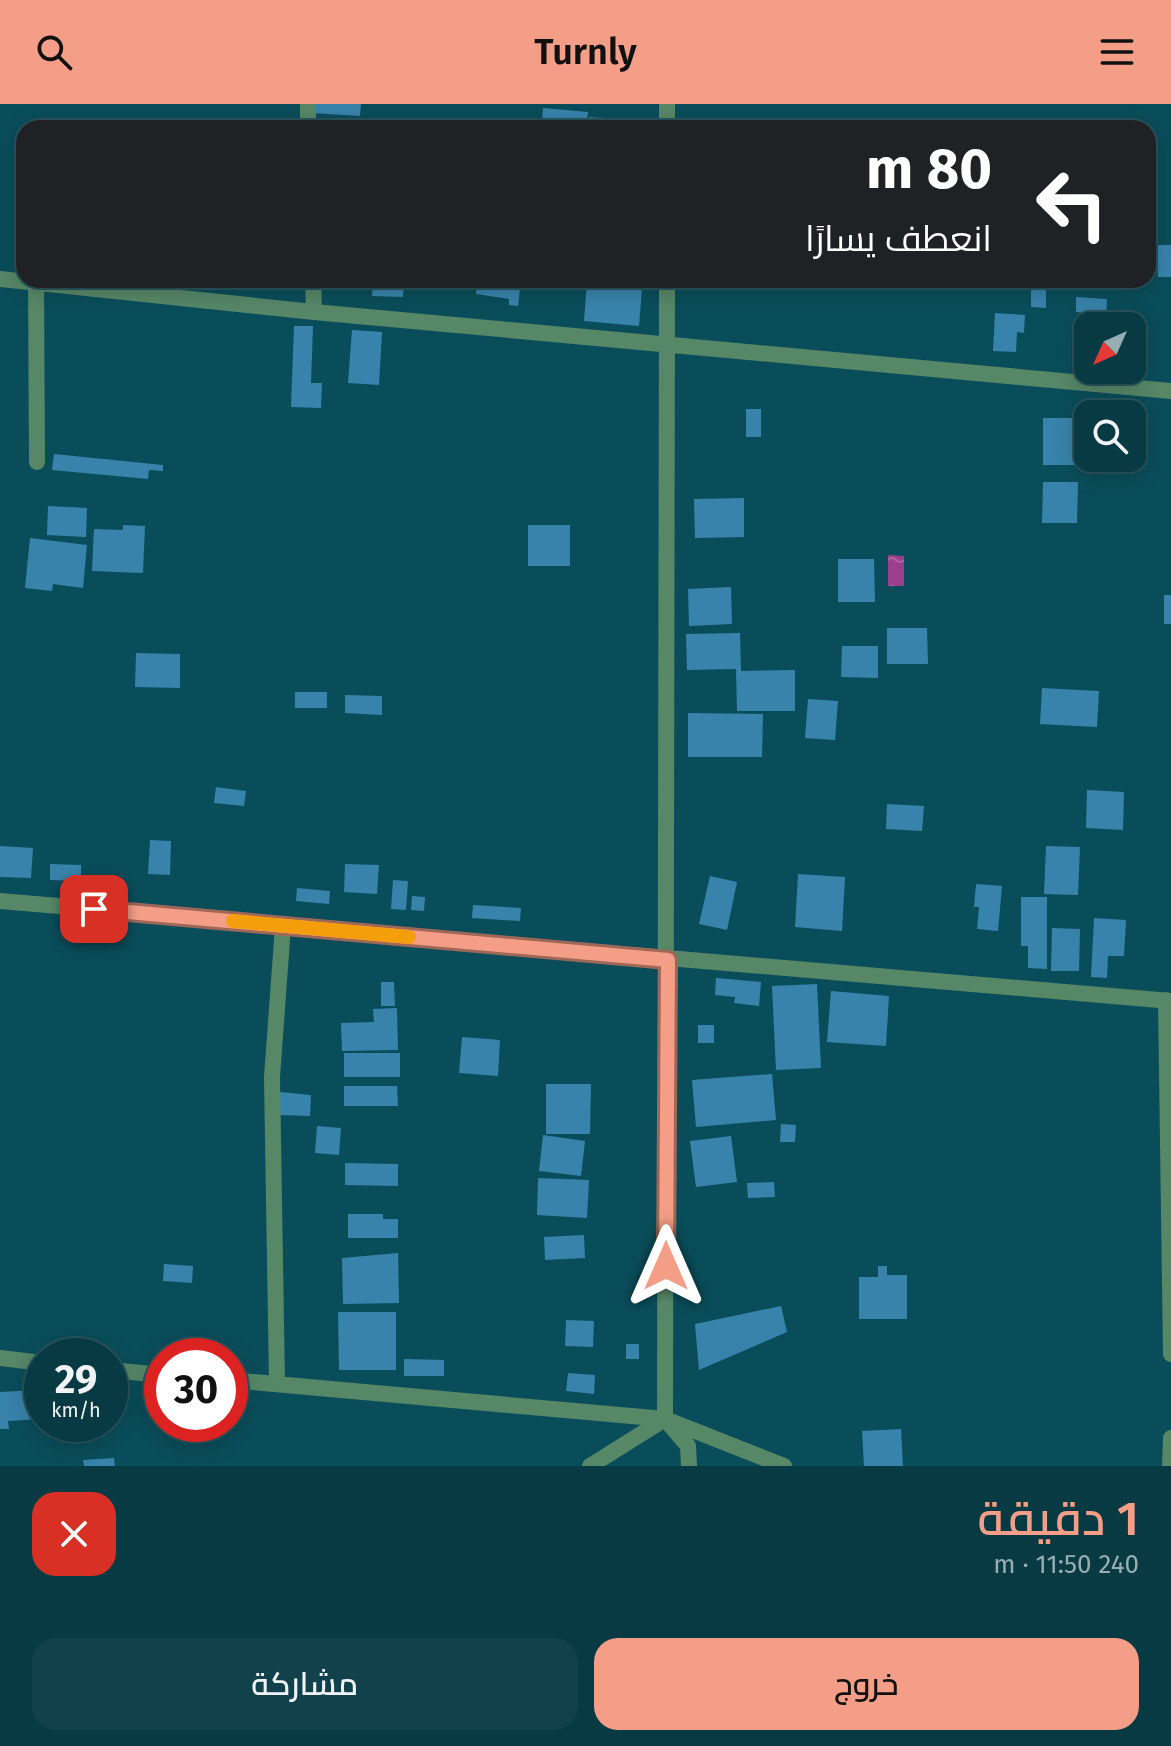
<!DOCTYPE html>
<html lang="ar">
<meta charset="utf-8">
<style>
:root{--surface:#083a44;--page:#11414b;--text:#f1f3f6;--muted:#98adb2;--line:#29545d;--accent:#f49e88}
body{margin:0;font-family:"Fira Sans",Cairo,sans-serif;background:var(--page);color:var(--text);direction:rtl;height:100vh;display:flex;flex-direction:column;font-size:30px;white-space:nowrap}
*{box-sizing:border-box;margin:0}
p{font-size:26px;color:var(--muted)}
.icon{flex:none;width:44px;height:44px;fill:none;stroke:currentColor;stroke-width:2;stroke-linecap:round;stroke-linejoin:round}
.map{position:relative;height:1362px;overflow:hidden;direction:ltr}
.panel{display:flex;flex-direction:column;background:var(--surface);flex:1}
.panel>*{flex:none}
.top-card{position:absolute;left:16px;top:16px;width:1140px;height:168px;border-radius:24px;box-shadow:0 4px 20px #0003,0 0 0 2px var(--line);direction:rtl;background:#202124;color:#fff;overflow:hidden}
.needle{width:52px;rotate:225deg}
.tools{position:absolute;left:1074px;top:208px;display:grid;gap:16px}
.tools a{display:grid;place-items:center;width:72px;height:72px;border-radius:16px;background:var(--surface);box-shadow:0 4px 20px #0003,0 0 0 2px var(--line);font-size:40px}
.speed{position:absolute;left:24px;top:1234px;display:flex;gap:16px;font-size:40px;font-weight:700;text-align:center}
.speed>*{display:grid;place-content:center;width:104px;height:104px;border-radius:50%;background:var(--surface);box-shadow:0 4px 20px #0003,0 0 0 2px var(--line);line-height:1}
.speed small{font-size:20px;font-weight:400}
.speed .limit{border:12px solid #d22;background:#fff;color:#111}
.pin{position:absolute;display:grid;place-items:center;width:68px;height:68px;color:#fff;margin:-34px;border-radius:16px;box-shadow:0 4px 12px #0006}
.me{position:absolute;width:88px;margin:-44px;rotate:0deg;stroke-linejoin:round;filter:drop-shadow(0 0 6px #0008)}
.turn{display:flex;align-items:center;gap:28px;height:168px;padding:0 32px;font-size:36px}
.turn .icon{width:104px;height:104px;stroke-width:2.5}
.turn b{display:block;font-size:56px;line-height:68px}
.round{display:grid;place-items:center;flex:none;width:84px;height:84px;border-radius:24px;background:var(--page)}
.overview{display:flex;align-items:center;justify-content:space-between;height:136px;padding:0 32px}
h1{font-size:48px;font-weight:600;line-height:60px;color:var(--accent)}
.cta{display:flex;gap:16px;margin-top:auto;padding:16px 32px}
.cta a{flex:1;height:92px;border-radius:24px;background:var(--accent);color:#111;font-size:32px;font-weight:600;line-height:92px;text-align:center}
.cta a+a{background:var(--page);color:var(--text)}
header{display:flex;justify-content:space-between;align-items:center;height:104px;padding:0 32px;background:var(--accent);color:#111;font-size:36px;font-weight:600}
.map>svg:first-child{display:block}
.water{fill:url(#water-ripples)}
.building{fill:#3883ab}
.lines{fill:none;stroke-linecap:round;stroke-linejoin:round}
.street{stroke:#568767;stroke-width:16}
.route-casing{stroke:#9f6758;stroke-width:20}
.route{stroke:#f49e88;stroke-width:14}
.slow{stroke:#f59e0b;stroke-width:14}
</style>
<header><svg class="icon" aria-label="menu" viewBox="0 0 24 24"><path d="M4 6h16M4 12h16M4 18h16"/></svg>Turnly<svg class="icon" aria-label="search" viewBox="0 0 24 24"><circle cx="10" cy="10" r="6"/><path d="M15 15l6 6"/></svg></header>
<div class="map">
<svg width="1171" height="1362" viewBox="0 0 1171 1362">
<defs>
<pattern id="water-ripples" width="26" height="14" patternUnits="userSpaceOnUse" patternTransform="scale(2)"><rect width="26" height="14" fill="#9d3d8d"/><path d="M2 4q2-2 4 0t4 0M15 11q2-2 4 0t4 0" fill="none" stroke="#ad62a2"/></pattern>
</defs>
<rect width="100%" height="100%" fill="#0a4d5a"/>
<!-- water -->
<path class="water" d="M 888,451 L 904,452 L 904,482 L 888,482 Z"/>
<!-- building -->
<path class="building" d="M 311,0 L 361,0 L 360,12 L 311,9 Z
M 543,4 L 588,8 L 586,24 L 556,24 L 556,21 L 542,20 Z
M 589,13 L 633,16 L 632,24 L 588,24 Z
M 19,35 L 24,35 L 24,69 L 19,69 Z
M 1157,141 L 1171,141 L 1171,173 L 1158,173 Z
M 277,176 L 306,176 L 306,182 L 277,180 Z
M 373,176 L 404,176 L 403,193 L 372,192 Z
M 477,176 L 521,176 L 518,202 L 509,201 L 509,195 L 476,190 Z
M 1031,176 L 1046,176 L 1046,204 L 1031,203 Z
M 1076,176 L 1106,176 L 1106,181 L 1076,180 Z
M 587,179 L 642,184 L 639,222 L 584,217 Z
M 1076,193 L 1107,195 L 1106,222 L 1088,222 L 1088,209 L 1076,208 Z
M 995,209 L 1025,211 L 1024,229 L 1017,228 L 1016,248 L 993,247 Z
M 294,222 L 313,222 L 311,279 L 322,279 L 321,304 L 291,303 Z
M 352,226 L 382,228 L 379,281 L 348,279 Z
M 1079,232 L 1088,233 L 1088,248 L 1078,248 Z
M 746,305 L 761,305 L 761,333 L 746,333 Z
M 1043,314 L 1079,314 L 1079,361 L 1043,361 Z
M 54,350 L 163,361 L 163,367 L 149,366 L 148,375 L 52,366 Z
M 1043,378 L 1078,378 L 1077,419 L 1042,419 Z
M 744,394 L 744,433 L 695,434 L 694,395 Z
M 48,402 L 87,404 L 86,433 L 47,431 Z
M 123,421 L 145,422 L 143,469 L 92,467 L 94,425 L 123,426 Z
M 528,421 L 570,421 L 570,462 L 528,462 Z
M 30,434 L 87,441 L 83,484 L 53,480 L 52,487 L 25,484 Z
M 838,455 L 874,455 L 875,498 L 838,498 Z
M 731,483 L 732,520 L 689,522 L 688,485 Z
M 1164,491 L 1171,491 L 1171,520 L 1164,520 Z
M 887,524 L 927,524 L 928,560 L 887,560 Z
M 740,529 L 741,567 L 795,566 L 795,607 L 737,607 L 736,565 L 687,566 L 686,530 Z
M 842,542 L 878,542 L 878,574 L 841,573 Z
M 136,549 L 180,550 L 180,584 L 135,583 Z
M 1042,584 L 1099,587 L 1097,623 L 1040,620 Z
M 295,588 L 327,588 L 327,604 L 295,604 Z
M 345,591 L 382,592 L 382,611 L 345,609 Z
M 808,595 L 838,597 L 835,636 L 805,634 Z
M 688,609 L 763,610 L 762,653 L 688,653 Z
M 216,683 L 246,687 L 244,702 L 214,699 Z
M 1087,686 L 1124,688 L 1123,726 L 1086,724 Z
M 887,700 L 924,702 L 922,727 L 886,725 Z
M 150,736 L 171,737 L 170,771 L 148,770 Z
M 0,742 L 33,744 L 31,774 L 0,773 Z
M 1046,742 L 1080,743 L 1078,791 L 1044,790 Z
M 50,760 L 81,761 L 81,777 L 50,776 Z
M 345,760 L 379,761 L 377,790 L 344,788 Z
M 798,770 L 845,773 L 842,827 L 795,823 Z
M 710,772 L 737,778 L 727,826 L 699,820 Z
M 393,776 L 408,777 L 406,806 L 391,805 Z
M 976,780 L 1002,782 L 998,827 L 977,825 L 979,803 L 974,803 Z
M 297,784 L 330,787 L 329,800 L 296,797 Z
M 412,792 L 425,793 L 424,807 L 411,806 Z
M 1021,793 L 1047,793 L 1047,865 L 1028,864 L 1028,842 L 1021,842 Z
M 473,801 L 521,804 L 520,817 L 472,814 Z
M 1094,814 L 1126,816 L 1124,852 L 1108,852 L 1107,874 L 1091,873 Z
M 1052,824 L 1080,825 L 1079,867 L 1051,867 Z
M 716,874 L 761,878 L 759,902 L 734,899 L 735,893 L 715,891 Z
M 381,878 L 394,878 L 395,902 L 381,902 Z
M 817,880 L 821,964 L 776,966 L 772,882 Z
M 831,887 L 889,892 L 886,942 L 827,938 Z
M 397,904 L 398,946 L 342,947 L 341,919 L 374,918 L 373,905 Z
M 698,921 L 714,921 L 714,939 L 698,939 Z
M 462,933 L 500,936 L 498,972 L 459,969 Z
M 344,949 L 400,949 L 400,973 L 344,973 Z
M 772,970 L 776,1016 L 696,1023 L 692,976 Z
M 546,980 L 591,980 L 590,1030 L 546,1030 Z
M 344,982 L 397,982 L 398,1002 L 344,1002 Z
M 280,988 L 311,991 L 310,1012 L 278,1011 Z
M 781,1020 L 796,1021 L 795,1038 L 780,1038 Z
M 317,1022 L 341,1024 L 339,1051 L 315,1049 Z
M 543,1031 L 585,1037 L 581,1072 L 539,1067 Z
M 731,1032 L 737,1078 L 696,1083 L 690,1037 Z
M 345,1059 L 398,1060 L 398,1082 L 345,1081 Z
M 538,1074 L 589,1076 L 587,1114 L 537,1111 Z
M 774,1078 L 775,1093 L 748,1094 L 747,1079 Z
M 348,1110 L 383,1110 L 383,1115 L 398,1115 L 398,1134 L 348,1134 Z
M 584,1131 L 585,1154 L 545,1156 L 544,1133 Z
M 398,1149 L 399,1199 L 343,1200 L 342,1154 Z
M 164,1160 L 193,1162 L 192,1179 L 163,1177 Z
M 878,1162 L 887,1162 L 887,1171 L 907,1171 L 907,1215 L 859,1215 L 859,1173 L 878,1173 Z
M 781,1202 L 787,1228 L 699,1266 L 695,1220 Z
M 338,1208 L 396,1208 L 396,1266 L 339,1266 Z
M 566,1216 L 594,1217 L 593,1243 L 565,1242 Z
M 626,1240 L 639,1240 L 639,1255 L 626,1255 Z
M 404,1255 L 444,1256 L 444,1272 L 404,1272 Z
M 568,1269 L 595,1271 L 594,1290 L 566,1287 Z
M 38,1286 L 40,1315 L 8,1317 L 9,1325 L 0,1325 L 0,1288 Z
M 901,1325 L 903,1362 L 864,1362 L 862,1327 Z
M 114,1354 L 115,1362 L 84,1362 L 83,1356 Z"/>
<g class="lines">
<!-- street -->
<path class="street" d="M 667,0 L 667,24
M 308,24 L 308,0
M 0,175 L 314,208 L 1171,287
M 313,176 L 314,208
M 667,176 L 665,1315 L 688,1342 L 689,1362
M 36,179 L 37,358
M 0,797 L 1171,897
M 1166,896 L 1171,1250
M 0,1254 L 42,1259
M 110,1266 L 162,1271
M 230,1276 L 665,1315 L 784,1362
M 277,1279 L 272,973 L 283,822
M 590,1362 L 665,1315
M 1170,1362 L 1171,1334"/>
</g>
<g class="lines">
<!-- route casing -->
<g class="route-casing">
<path id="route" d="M 94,805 L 668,856 L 666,1162"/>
</g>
<!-- route -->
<use href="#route" class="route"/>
<!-- slow -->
<path class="slow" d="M 233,817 L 409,833"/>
</g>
</svg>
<div class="tools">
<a><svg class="needle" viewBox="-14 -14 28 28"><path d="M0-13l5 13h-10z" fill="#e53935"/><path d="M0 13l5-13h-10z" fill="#98adb2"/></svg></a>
<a><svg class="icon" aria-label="search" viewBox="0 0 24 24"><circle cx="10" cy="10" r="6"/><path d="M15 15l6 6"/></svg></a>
</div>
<div class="speed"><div>29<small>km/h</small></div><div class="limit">30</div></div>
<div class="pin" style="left:94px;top:805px;background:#d93025"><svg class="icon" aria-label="arrive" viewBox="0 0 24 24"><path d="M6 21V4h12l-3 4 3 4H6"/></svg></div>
<svg class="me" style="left:666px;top:1162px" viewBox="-20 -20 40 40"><path d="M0-17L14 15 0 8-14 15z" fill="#f49e88" stroke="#fff" stroke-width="4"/></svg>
<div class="top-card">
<div class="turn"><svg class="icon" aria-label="left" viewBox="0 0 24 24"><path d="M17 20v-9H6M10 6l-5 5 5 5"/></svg><div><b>80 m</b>انعطف يسارًا</div></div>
</div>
</div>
<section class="panel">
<div class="overview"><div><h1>1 دقيقة</h1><p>240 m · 11:50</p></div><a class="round" style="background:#d93025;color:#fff"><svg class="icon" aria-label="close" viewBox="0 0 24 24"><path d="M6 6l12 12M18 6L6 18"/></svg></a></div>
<div class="cta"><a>خروج</a><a>مشاركة</a></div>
</section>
